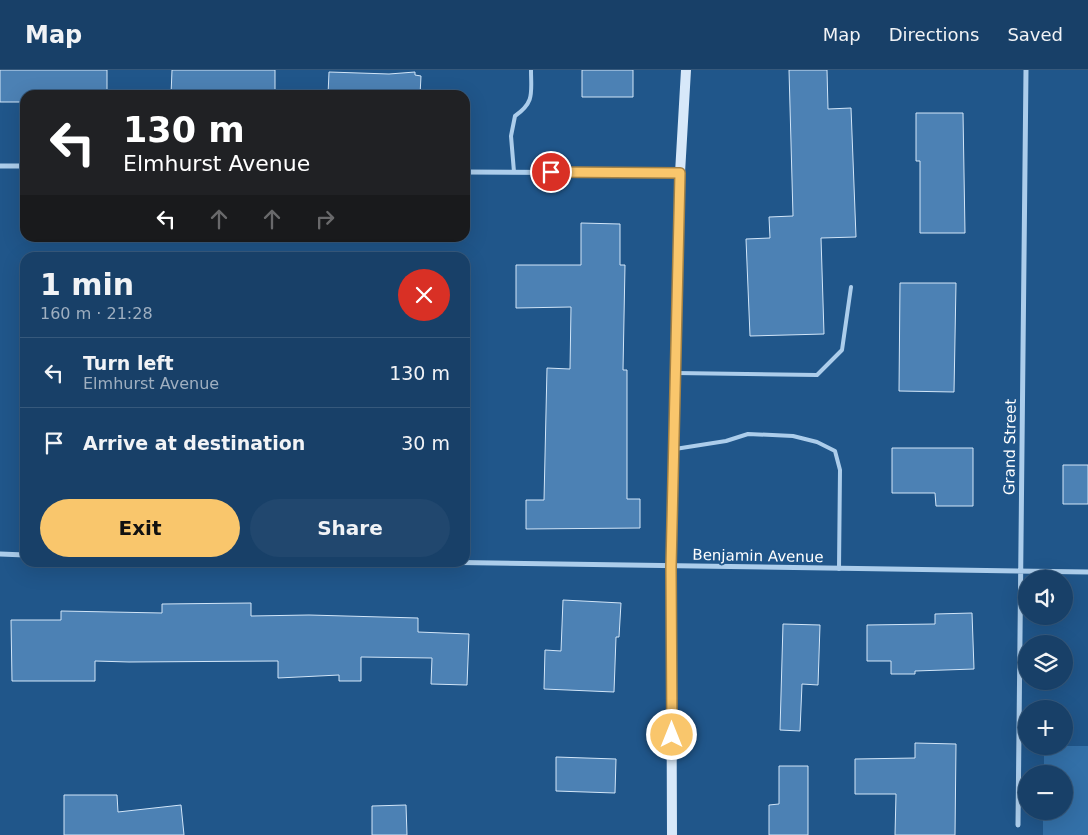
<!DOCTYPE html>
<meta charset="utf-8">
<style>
:root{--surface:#184068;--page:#21476e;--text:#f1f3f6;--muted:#9fafc0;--line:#36597c;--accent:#f9c66c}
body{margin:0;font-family:"DejaVu Sans",sans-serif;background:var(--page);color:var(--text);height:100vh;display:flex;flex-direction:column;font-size:19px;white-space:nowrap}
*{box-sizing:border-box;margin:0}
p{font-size:16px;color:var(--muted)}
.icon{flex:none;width:28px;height:28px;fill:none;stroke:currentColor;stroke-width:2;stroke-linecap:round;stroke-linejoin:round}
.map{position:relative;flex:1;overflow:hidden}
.sheet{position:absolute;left:20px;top:182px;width:450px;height:315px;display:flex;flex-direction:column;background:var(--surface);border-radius:15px;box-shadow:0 5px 20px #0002,0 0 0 1px var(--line)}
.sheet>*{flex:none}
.hud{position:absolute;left:20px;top:20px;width:450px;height:152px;border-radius:15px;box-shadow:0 5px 20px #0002,0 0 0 1px var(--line);background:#202124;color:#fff;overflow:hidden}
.fabs{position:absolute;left:1018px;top:500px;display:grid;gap:10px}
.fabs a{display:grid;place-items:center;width:55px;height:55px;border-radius:50%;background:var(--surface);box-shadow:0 5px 20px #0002,0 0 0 1px var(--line);font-size:25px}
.pin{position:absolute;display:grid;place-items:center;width:42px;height:42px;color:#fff;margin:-21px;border:2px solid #fff;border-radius:50%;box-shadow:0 1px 5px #0007}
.me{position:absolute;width:55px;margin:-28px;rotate:0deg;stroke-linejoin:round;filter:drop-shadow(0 0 4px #0008)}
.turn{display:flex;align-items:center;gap:18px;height:105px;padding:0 20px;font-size:22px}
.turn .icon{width:65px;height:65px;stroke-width:2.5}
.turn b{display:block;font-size:35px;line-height:42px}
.lanes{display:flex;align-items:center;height:48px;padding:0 20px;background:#0003;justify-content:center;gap:25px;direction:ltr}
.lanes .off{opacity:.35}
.round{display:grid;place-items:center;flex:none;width:52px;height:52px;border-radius:26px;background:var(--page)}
.headline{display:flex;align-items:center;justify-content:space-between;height:85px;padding:0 20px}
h1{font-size:30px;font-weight:800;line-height:38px}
.primary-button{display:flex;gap:10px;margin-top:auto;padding:10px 20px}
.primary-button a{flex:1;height:58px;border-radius:30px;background:var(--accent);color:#111;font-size:20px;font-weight:800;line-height:58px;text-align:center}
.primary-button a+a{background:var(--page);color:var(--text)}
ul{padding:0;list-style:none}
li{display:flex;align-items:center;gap:15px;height:70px;padding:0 20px;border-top:1px solid var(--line)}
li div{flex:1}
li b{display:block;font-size:19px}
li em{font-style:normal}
header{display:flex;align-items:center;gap:30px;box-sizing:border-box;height:70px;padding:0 25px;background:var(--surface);border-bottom:1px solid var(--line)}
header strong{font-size:24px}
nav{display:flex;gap:28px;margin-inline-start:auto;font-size:18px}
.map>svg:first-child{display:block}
.green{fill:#3370a8}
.building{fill:#4c81b4;stroke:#d1e5f8}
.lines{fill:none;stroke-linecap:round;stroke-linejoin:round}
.lane{stroke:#accdeb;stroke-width:4}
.street{stroke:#accdeb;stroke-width:5}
.secondary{stroke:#d7e8f9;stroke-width:10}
.route-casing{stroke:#a28146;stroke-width:12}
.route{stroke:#f9c66c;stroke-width:9}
.labels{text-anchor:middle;stroke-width:4;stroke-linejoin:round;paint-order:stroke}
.street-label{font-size:15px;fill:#fff;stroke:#20568a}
</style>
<header>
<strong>Map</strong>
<nav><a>Map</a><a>Directions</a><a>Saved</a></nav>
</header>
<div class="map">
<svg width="1088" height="765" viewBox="0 0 1088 765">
<rect width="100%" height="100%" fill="#20568a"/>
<!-- green -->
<path class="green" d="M 1044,676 L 1088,676 L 1088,765 L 1043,765 L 1043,741 L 1064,741 L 1064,704 L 1044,704 Z"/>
<!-- building -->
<path class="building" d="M 0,0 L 107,0 L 107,25 L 25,25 L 25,32 L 0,32 Z
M 172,0 L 275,0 L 275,25 L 171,25 Z
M 582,0 L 633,0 L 633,27 L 582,27 Z
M 789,0 L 827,0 L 828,39 L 851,38 L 856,167 L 821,168 L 824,264 L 750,266 L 746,169 L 770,168 L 769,147 L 793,146 Z
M 329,2 L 389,4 L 415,2 L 415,5 L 421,6 L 420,25 L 328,25 Z
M 916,43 L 963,43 L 965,163 L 920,163 L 920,91 L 916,91 Z
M 581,153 L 620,154 L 620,195 L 625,195 L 623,300 L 627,300 L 627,429 L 640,429 L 640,458 L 526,459 L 526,430 L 544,430 L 547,298 L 570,299 L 571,237 L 516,238 L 516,195 L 581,195 Z
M 900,213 L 956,213 L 954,322 L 899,321 Z
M 892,378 L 973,378 L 973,436 L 936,436 L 935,423 L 892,423 Z
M 1063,395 L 1088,395 L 1088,434 L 1063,434 Z
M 563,530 L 621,533 L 619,567 L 616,567 L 614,622 L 544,619 L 545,580 L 561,581 Z
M 251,533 L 251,546 L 309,545 L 418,548 L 418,562 L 469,564 L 467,615 L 431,614 L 432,588 L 361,587 L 361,611 L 339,611 L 339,605 L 278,608 L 278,591 L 129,592 L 95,591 L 95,611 L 12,611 L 11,550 L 61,550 L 61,541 L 162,543 L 162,534 Z
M 972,543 L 974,599 L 915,601 L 915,604 L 891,604 L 891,591 L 867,591 L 867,555 L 935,554 L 935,544 Z
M 783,554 L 820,555 L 818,615 L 802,614 L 800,661 L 780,660 Z
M 915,673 L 956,674 L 955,765 L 895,765 L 896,724 L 855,724 L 855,689 L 915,688 Z
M 556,687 L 616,689 L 615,723 L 556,721 Z
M 779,696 L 808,696 L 808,765 L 769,765 L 769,735 L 779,734 Z
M 64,725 L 117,725 L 118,742 L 181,735 L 184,765 L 64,765 Z
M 406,735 L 407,765 L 372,765 L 372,736 Z"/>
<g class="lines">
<!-- lane -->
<path class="lane" d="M 514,102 L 511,66 L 515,46 C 535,32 531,23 531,0
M 676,303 L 817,305 L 842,280 L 851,217
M 675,379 L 726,371 L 748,364 L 793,366 L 817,372 L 835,381 L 840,400 L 839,499"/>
<!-- street -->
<path class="street" d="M 0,96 L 25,96
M 465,102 L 680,103
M 0,484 L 25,485
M 427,492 L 1088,502
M 1018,755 L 1026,0"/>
<!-- secondary -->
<path class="secondary" d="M 672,765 L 671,497 L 680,103 L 686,0"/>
</g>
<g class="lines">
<!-- route casing -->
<g class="route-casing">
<path id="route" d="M 551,102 L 680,103 L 671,497 L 672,665"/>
</g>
<!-- route -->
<use href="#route" class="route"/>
</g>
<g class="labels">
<!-- street labels -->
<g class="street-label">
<text transform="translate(1010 377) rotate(-89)" y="5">Grand Street</text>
<text transform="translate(758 486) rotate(1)" y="5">Benjamin Avenue</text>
</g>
</g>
</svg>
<div class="fabs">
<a><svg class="icon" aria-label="sound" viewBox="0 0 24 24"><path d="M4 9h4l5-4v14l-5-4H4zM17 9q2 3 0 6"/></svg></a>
<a><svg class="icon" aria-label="layers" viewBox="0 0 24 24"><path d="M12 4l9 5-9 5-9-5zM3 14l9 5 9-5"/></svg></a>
<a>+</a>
<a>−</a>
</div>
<div class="pin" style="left:551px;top:102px;background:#d93025"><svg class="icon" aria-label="arrive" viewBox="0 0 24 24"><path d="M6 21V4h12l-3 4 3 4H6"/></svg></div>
<svg class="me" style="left:672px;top:665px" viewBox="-20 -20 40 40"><circle r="17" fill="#f9c66c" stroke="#fff" stroke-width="3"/><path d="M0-11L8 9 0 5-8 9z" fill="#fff"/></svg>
<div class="hud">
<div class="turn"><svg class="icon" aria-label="left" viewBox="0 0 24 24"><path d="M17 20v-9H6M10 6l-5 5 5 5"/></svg><div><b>130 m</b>Elmhurst Avenue</div></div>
<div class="lanes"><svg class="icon" aria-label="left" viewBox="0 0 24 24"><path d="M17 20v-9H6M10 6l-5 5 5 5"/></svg><svg class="icon off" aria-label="ahead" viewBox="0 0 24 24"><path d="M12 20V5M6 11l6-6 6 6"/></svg><svg class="icon off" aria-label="ahead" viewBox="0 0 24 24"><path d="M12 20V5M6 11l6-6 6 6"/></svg><svg class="icon off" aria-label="right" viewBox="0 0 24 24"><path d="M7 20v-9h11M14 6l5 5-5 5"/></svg></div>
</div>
<section class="sheet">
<div class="headline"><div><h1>1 min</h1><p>160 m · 21:28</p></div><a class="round" style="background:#d93025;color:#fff"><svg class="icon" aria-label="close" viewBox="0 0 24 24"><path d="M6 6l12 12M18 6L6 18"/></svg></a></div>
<ul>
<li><svg class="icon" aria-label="left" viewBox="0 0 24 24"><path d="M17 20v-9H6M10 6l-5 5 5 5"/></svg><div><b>Turn left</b><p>Elmhurst Avenue</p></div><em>130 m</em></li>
<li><svg class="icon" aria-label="arrive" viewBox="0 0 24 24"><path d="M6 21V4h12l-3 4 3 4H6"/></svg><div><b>Arrive at destination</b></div><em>30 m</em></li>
</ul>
<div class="primary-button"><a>Exit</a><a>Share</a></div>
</section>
</div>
